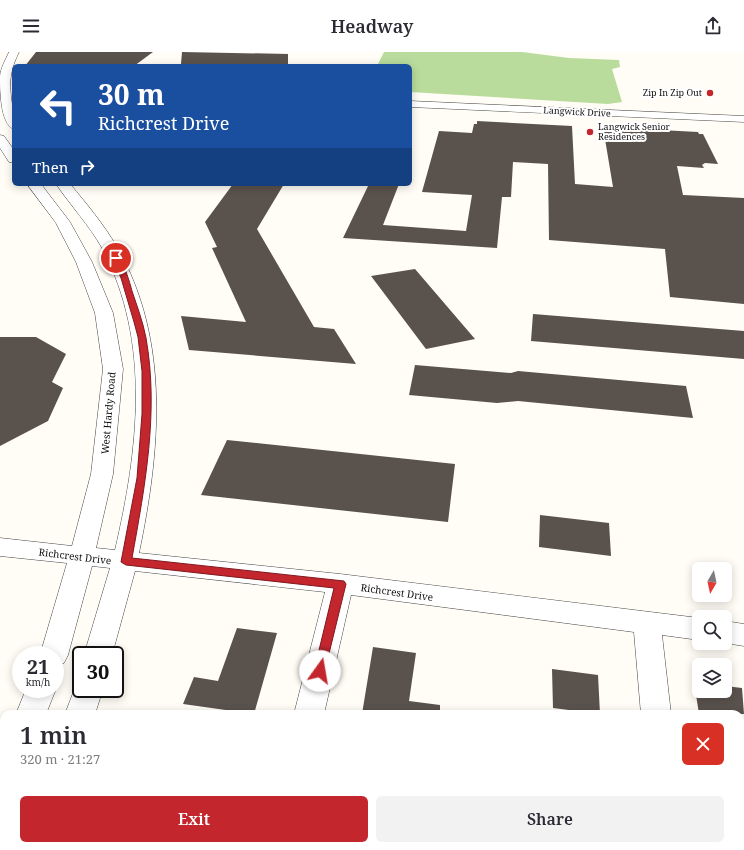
<!DOCTYPE html>
<meta charset="utf-8">
<style>
:root{--surface:#fff;--page:#f2f2f3;--text:#2b2b33;--muted:#7c7c81;--accent:#c4262e}
body{margin:0;font-family:"Noto Serif",serif;background:var(--page);color:var(--text);height:100vh;display:flex;flex-direction:column;font-size:15px;white-space:nowrap}
*{box-sizing:border-box;margin:0}
p{font-size:13px;color:var(--muted)}
.icon{flex:none;width:22px;height:22px;fill:none;stroke:currentColor;stroke-width:2;stroke-linecap:round;stroke-linejoin:round}
.map{position:relative;flex:1;overflow:hidden}
.panel{position:absolute;left:0px;top:658px;width:744px;height:140px;display:flex;flex-direction:column;background:var(--surface);border-radius:12px 12px 0 0;box-shadow:0 2px 10px #0003}
.panel>*{flex:none}
.banner{position:absolute;left:12px;top:12px;width:400px;height:122px;border-radius:6px;box-shadow:0 2px 10px #0003;background:#1a4fa0;color:#fff;overflow:hidden}
.needle{width:26px;rotate:189deg}
.tools{position:absolute;left:692px;top:510px;display:grid;gap:8px}
.tools a{display:grid;place-items:center;width:40px;height:40px;border-radius:6px;background:var(--surface);box-shadow:0 2px 10px #0003;font-size:20px}
.speed{position:absolute;left:12px;top:594px;display:flex;gap:8px;font-size:20px;font-weight:700;text-align:center}
.speed>*{display:grid;place-content:center;width:52px;height:52px;border-radius:50%;background:var(--surface);box-shadow:0 2px 10px #0003;line-height:1}
.speed small{font-size:10px;font-weight:400}
.speed .limit{border:2px solid #111;border-radius:6px;background:#fff;color:#111}
.pin{position:absolute;display:grid;place-items:center;width:34px;height:34px;color:#fff;margin:-17px;border:2px solid #fff;border-radius:50%;box-shadow:0 1px 4px #0007}
.me{position:absolute;width:44px;margin:-22px;rotate:13deg;stroke-linejoin:round;filter:drop-shadow(0 0 3px #0008)}
.turn{display:flex;align-items:center;gap:14px;height:84px;padding:0 20px;font-size:18px}
.turn .icon{width:52px;height:52px;stroke-width:2.5}
.turn b{display:block;font-size:28px;line-height:34px}
.then{display:flex;align-items:center;height:38px;padding:0 20px;background:#0003;gap:8px;font-size:15px}
.round{display:grid;place-items:center;flex:none;width:42px;height:42px;border-radius:6px;background:var(--page)}
.headline{display:flex;align-items:center;justify-content:space-between;height:68px;padding:0 20px}
h1{font-size:24px;font-weight:600;line-height:30px}
.button{display:flex;gap:8px;margin-top:auto;padding:8px 20px}
.button a{flex:1;height:46px;border-radius:6px;background:var(--accent);color:#fff;font-size:16px;font-weight:600;line-height:46px;text-align:center}
.button a+a{background:var(--page);color:var(--text)}
header{display:flex;justify-content:space-between;align-items:center;height:52px;padding:0 20px;background:var(--surface);font-size:18px;font-weight:600}
.map>svg:first-child{display:block}
.forest{fill:#b9dc9c}
.building{fill:#5a524d}
.lines{fill:none;stroke-linecap:round;stroke-linejoin:round}
.minor-casing{stroke:#444;stroke-width:1}
.minor{fill:#fff;fill-rule:evenodd}
.route{fill:#c4262e;stroke:#7f191e}
.poi-dot{fill:#c4262e;stroke:#fff;stroke-width:1.5}
.labels{text-anchor:middle;stroke-width:4;stroke-linejoin:round;paint-order:stroke}
.far-poi-label{font-size:9px;fill:#111;stroke:#fff;text-anchor:end}
.far-street-label{font-size:9px;fill:#111;stroke:#fff}
.street-label{font-size:10px;fill:#111;stroke:#fff}
</style>
<header><svg class="icon" aria-label="menu" viewBox="0 0 24 24"><path d="M4 6h16M4 12h16M4 18h16"/></svg>Headway<svg class="icon" aria-label="share" viewBox="0 0 24 24"><path d="M12 15V3M7 8l5-5 5 5M5 13v7h14v-7"/></svg></header>
<div class="map">
<svg width="744" height="798" viewBox="0 0 744 798">
<rect width="100%" height="100%" fill="#fffdf5"/>
<!-- forest -->
<path class="forest" d="M 384,0 L 522,0 L 569,6 L 619,8 L 620,15 L 612,17 L 622,50 L 608,52 L 410,40 L 410,14 L 377,14 Z"/>
<!-- building -->
<path class="building" d="M 36,0 L 153,0 L 134,14 L 50,12 L 49,14 L 25,14 Z
M 182,0 L 288,2 L 288,14 L 181,12 Z
M 477,69 L 572,74 L 575,132 L 613,135 L 603,75 L 698,80 L 699,82 L 703,82 L 718,112 L 705,111 L 702,113 L 704,116 L 677,114 L 683,143 L 744,146 L 744,252 L 670,245 L 665,197 L 549,188 L 548,112 L 513,110 L 511,145 L 502,145 L 497,196 L 343,186 L 369,132 L 399,132 L 383,173 L 466,179 L 472,143 L 422,140 L 439,79 L 472,81 L 474,72 L 477,72 Z
M 233,132 L 284,132 L 257,177 L 314,275 L 334,277 L 356,312 L 189,298 L 181,264 L 246,270 L 212,196 L 217,195 L 205,170 Z
M 415,217 L 475,287 L 426,297 L 371,224 Z
M 533,262 L 744,279 L 744,307 L 531,289 Z
M 0,285 L 36,285 L 66,302 L 52,330 L 63,336 L 48,369 L 0,394 Z
M 415,313 L 511,321 L 518,319 L 686,334 L 693,366 L 518,349 L 497,351 L 409,343 Z
M 227,388 L 455,412 L 448,470 L 201,443 Z
M 540,463 L 609,471 L 611,504 L 539,495 Z
M 237,576 L 277,581 L 254,662 L 183,652 L 194,625 L 218,629 Z
M 373,595 L 416,601 L 409,649 L 440,653 L 440,662 L 362,662 Z
M 552,617 L 598,623 L 600,662 L 553,656 Z
M 694,630 L 699,630 L 699,639 L 725,639 L 725,634 L 742,636 L 744,662 L 699,662 Z"/>
<g class="lines">
<!-- minor casing -->
<g class="minor-casing">
<path id="minor" d="M 9,0 L 19,0 C 3,32 14,45 14,77 C 0,73 0,36 0,24 C 1,15 6,7 9,0 Z
M 410,49 L 744,64 L 744,70 L 410,55 Z
M 0,83 L 4,84 L 14,98 L 14,111 L 9,110 L 0,96 Z
M 27,132 L 41,132 L 70,170 L 92,210 L 113,261 L 123,317 L 113,422 L 96,496 L 115,498 C 138,399 152,290 102,196 C 89,173 71,154 56,132 L 70,132 C 87,152 104,173 117,195 C 171,289 160,400 139,501 L 340,522 L 699,566 L 699,588 L 662,583 L 671,662 L 641,662 L 634,580 L 351,543 L 324,662 L 294,662 L 325,540 L 135,519 L 112,603 L 84,603 L 110,516 L 92,514 L 68,603 L 64,611 L 55,614 L 55,603 L 40,603 L 67,511 L 0,504 L 0,486 L 72,494 L 91,422 L 103,317 L 95,261 L 76,210 L 56,171 Z
M 725,569 L 744,572 L 744,594 L 725,591 Z
M 81,627 L 81,637 L 103,637 L 95,662 L 65,662 L 78,628 Z
M 55,635 L 56,637 L 46,662 L 16,662 L 26,637 L 55,637 Z
M 4,714 L 4,752 L 0,753 L 0,716 Z
M 20,794 L 54,794 L 53,798 L 19,798 Z
M 653,794 L 687,794 L 687,798 L 653,798 Z"/>
</g>
<!-- minor -->
<use href="#minor" class="minor"/>
</g>
<!-- route -->
<path class="route" d="M 116,204 C 123,207 130,231 132,239 C 137,254 143,270 146,286 C 159,359 145,434 132,506 L 344,529 L 346,532 L 324,622 L 320,624 L 315,622 L 314,619 L 334,536 L 126,513 L 121,510 L 137,426 L 142,362 L 142,319 L 138,285 L 134,270 L 121,226 L 112,206 Z"/>
<!-- markers -->
<g class="poi-dot">
<circle cx="710" cy="41" r="4"/>
<circle cx="590" cy="80" r="4"/>
</g>
<g class="labels">
<!-- far-poi labels -->
<g class="far-poi-label">
<text x="702" y="44">Zip In Zip Out</text>
<text x="598" y="78" text-anchor="start">Langwick Senior<tspan x="598" dy="10">Residences</tspan></text>
</g>
<!-- far-street labels -->
<g class="far-street-label">
<text transform="translate(577 60) rotate(3)" y="3">Langwick Drive</text>
</g>
<!-- street labels -->
<g class="street-label">
<text transform="translate(108 361) rotate(-85)" y="4">West Hardy Road</text>
<text transform="translate(75 504) rotate(7)" y="4">Richcrest Drive</text>
<text transform="translate(397 540) rotate(8)" y="4">Richcrest Drive</text>
</g>
</g>
</svg>
<div class="tools">
<a><svg class="needle" viewBox="-14 -14 28 28"><path d="M0-13l5 13h-10z" fill="#e53935"/><path d="M0 13l5-13h-10z" fill="#7c7c81"/></svg></a>
<a><svg class="icon" aria-label="search" viewBox="0 0 24 24"><circle cx="10" cy="10" r="6"/><path d="M15 15l6 6"/></svg></a>
<a><svg class="icon" aria-label="layers" viewBox="0 0 24 24"><path d="M12 4l9 5-9 5-9-5zM3 14l9 5 9-5"/></svg></a>
</div>
<div class="speed"><div>21<small>km/h</small></div><div class="limit">30</div></div>
<div class="pin" style="left:116px;top:206px;background:#d93025"><svg class="icon" aria-label="arrive" viewBox="0 0 24 24"><path d="M6 21V4h12l-3 4 3 4H6"/></svg></div>
<svg class="me" style="left:320px;top:619px" viewBox="-20 -20 40 40"><circle r="19" fill="#fff"/><path d="M0-13L10 11 0 6-10 11z" fill="#c4262e"/></svg>
<div class="banner">
<div class="turn"><svg class="icon" aria-label="left" viewBox="0 0 24 24"><path d="M17 20v-9H6M10 6l-5 5 5 5"/></svg><div><b>30 m</b>Richcrest Drive</div></div>
<div class="then">Then<svg class="icon" aria-label="right" viewBox="0 0 24 24"><path d="M7 20v-9h11M14 6l5 5-5 5"/></svg></div>
</div>
<section class="panel">
<div class="headline"><div><h1>1 min</h1><p>320 m · 21:27</p></div><a class="round" style="background:#d93025;color:#fff"><svg class="icon" aria-label="close" viewBox="0 0 24 24"><path d="M6 6l12 12M18 6L6 18"/></svg></a></div>
<div class="button"><a>Exit</a><a>Share</a></div>
</section>
</div>
